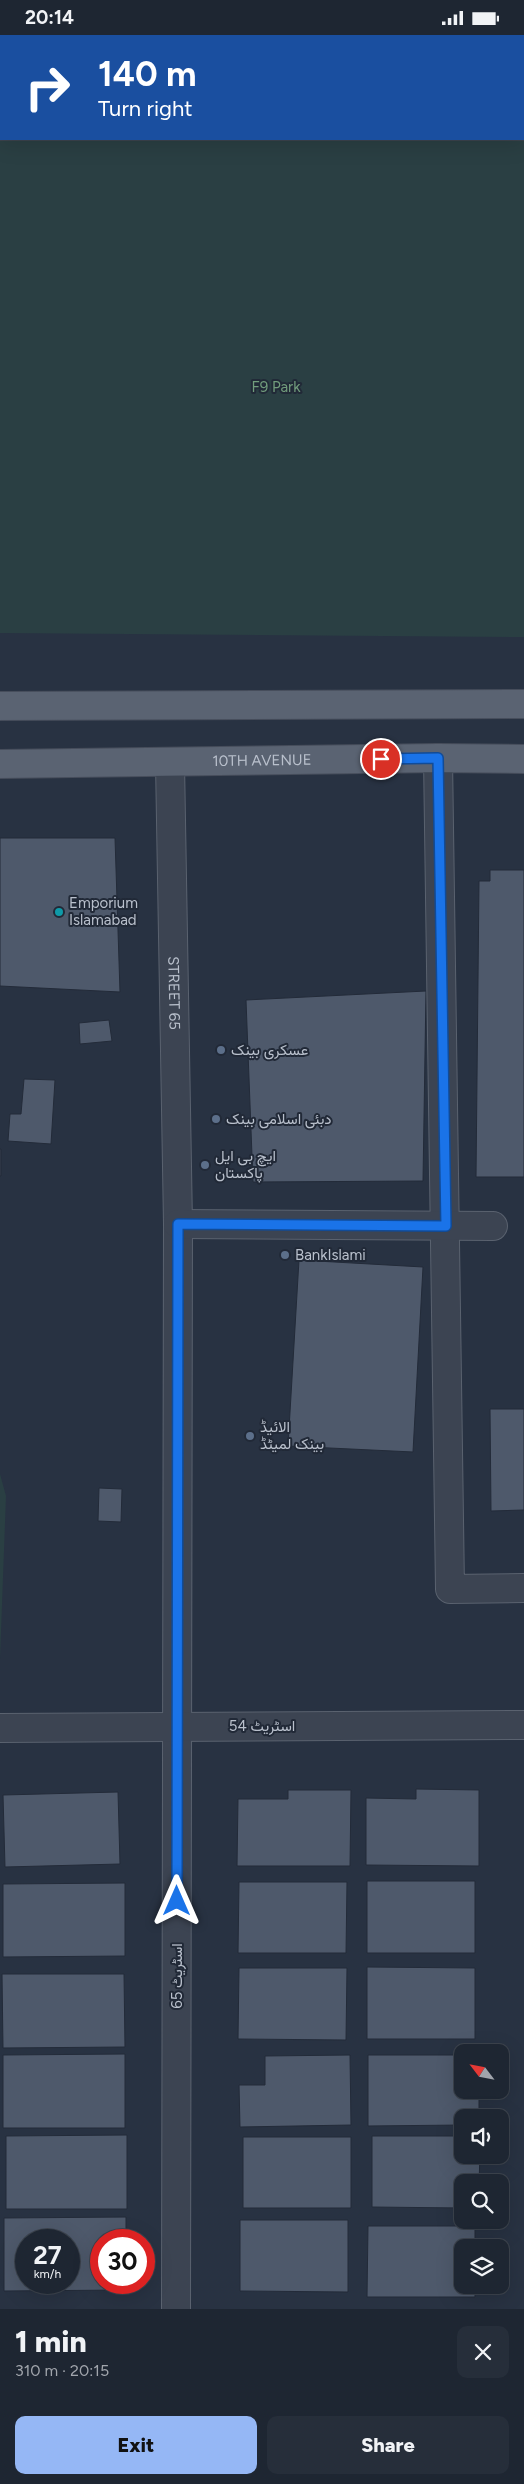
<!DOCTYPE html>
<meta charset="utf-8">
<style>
:root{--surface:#1e2632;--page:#262e3a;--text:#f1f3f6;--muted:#a1a5ac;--line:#3c434d;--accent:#95b7f5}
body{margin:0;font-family:Figtree,Vazirmatn,sans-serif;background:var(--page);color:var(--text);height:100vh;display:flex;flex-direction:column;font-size:19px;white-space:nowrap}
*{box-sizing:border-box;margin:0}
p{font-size:16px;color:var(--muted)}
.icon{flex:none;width:28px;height:28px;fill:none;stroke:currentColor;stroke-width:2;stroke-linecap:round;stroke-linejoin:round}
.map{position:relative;height:2274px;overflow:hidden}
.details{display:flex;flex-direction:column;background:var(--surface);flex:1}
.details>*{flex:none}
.guide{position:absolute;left:0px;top:0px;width:525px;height:105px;box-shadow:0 5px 20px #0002,0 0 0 1px var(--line);background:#1a4fa0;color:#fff;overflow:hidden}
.needle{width:32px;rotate:302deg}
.fabs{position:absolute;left:454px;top:2009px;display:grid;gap:10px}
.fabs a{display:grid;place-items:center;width:55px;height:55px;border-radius:10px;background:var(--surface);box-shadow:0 5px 20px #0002,0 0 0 1px var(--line);font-size:25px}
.speed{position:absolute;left:15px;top:2194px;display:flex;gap:10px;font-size:25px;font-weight:700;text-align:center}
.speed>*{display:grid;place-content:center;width:65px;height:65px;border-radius:50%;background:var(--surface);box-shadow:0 5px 20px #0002,0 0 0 1px var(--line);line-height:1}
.speed small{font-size:12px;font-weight:400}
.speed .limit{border:8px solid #d22;background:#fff;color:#111}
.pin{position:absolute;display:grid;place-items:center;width:42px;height:42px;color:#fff;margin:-21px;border:2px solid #fff;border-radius:50%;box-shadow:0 1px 5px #0007}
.me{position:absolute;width:55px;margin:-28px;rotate:0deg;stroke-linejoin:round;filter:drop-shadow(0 0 4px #0008)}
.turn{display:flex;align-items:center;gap:18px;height:105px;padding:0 15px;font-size:22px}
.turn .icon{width:65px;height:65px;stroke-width:2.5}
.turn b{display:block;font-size:35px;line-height:42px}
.round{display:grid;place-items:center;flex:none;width:52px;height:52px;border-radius:10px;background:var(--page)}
.head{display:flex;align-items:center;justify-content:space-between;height:85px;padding:0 15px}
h1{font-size:30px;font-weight:800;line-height:38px}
.cta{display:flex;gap:10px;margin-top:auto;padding:10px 15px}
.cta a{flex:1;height:58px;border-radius:10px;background:var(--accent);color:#111;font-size:20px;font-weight:800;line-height:58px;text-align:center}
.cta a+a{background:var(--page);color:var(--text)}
.status{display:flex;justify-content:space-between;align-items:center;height:35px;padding:0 25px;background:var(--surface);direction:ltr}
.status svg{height:14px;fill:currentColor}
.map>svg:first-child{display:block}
.green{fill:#2a3f43;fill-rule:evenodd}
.building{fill:#4e596b;stroke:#232b39;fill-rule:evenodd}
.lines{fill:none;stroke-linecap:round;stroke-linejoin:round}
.minor-casing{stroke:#5a626f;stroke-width:30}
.major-casing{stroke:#464d5b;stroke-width:30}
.path{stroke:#485c60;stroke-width:3;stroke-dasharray:4 4;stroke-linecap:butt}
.minor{stroke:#3c4452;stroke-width:28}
.major{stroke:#5a6372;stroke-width:28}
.route-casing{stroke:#114b97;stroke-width:12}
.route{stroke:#1a73e8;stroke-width:9}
.culture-dot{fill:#0f9aa8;stroke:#212937;stroke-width:2}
.service-dot{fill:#5c6f8a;stroke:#212937;stroke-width:2}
.labels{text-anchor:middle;stroke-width:4;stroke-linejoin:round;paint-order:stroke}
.park-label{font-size:15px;fill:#719c7c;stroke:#212937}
.street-label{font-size:15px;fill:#b9c0cc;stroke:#212937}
.poi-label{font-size:15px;fill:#b9c0cc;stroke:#212937;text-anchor:start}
</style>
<div class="status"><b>20:14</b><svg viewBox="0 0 49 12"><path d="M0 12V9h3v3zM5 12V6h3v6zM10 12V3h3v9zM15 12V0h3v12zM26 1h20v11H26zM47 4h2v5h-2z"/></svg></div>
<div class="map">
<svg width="524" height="2274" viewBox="0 0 524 2274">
<rect width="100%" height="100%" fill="#283242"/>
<!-- green -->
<path class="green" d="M 0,0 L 524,0 L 524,602 L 0,598 ZM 1,1 L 524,1 L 524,104 L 1,104 Z
M 0,1439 L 6,1461 L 0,1624 Z"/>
<!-- building -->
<path class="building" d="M 0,803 L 115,803 L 120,957 L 0,951 Z
M 490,835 L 524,835 L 524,1142 L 476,1142 L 479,846 L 490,846 Z
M 426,956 L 423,1146 L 253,1147 L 246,965 Z
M 109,985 L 112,1006 L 80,1009 L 79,988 Z
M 24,1044 L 55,1045 L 51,1109 L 8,1106 L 10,1079 L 21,1079 Z
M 0,1114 L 1,1114 L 1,1141 L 0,1141 Z
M 299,1225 L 423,1232 L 413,1417 L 288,1411 Z
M 490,1374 L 524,1374 L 524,1475 L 491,1476 Z
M 99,1453 L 122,1454 L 121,1487 L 98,1486 Z
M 416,1754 L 479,1755 L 479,1831 L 366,1830 L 366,1763 L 416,1764 Z
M 288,1755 L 351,1755 L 350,1831 L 237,1831 L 238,1764 L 288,1764 Z
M 118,1757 L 120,1829 L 5,1832 L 3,1760 Z
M 367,1846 L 475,1846 L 475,1918 L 367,1918 Z
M 239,1847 L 347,1847 L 346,1918 L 238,1918 Z
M 125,1848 L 125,1921 L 3,1922 L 3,1849 Z
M 367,1932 L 475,1933 L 475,2004 L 367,2004 Z
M 239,1933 L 347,1933 L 346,2005 L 238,2004 Z
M 2,1939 L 124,1939 L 125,2012 L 3,2013 Z
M 125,2019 L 125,2093 L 3,2093 L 3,2020 Z
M 350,2020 L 351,2090 L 240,2092 L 239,2050 L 265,2050 L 265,2021 Z
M 368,2020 L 462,2020 L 462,2055 L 479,2055 L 479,2082 L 462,2082 L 462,2090 L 368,2091 Z
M 127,2100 L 127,2174 L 6,2174 L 6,2101 Z
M 372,2101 L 462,2101 L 462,2120 L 480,2120 L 479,2148 L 462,2148 L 462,2173 L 372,2172 Z
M 243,2102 L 351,2102 L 351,2173 L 243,2173 Z
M 126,2182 L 126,2205 L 101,2205 L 101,2248 L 126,2248 L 126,2255 L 4,2256 L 4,2183 ZM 26,2205 L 69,2205 L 69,2248 L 26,2248 Z
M 240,2185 L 348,2185 L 348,2257 L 240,2256 Z
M 368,2191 L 475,2191 L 475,2212 L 462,2212 L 462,2250 L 475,2250 L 475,2262 L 367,2262 Z"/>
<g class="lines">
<!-- minor casing -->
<g class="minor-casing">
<g id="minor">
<path d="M 438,723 L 450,1554 L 524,1553"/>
<path id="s1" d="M 170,728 L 178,1189 L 176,2274"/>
<path d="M 178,1189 L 493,1191"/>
<path d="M 0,1693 L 524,1690"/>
</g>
</g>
<!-- major casing -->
<g class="major-casing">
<g id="major">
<path d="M 0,671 L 524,669"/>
<path id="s2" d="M 0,729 L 438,723 L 524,724"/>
</g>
</g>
<!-- path -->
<path class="path" d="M 0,40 L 1,40
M 0,90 L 1,90"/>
<!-- minor -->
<use href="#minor" class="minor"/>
<!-- major -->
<use href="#major" class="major"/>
</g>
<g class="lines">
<!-- route casing -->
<g class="route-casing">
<path id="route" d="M 177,1866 L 178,1189 L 446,1191 L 438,723 L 381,724"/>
</g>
<!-- route -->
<use href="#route" class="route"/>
</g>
<!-- markers -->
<circle class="culture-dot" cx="59" cy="877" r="5"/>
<g class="service-dot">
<circle cx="221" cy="1015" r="5"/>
<circle cx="216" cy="1084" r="5"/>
<circle cx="205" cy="1130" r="5"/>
<circle cx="285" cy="1220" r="5"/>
<circle cx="250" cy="1401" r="5"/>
</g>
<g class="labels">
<!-- park labels -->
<g class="park-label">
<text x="276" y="357">F9 Park</text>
</g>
<!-- street labels -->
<g class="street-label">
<text dy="5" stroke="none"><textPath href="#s2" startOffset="262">10TH AVENUE</textPath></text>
<text dy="5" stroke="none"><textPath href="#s1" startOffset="230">STREET 65</textPath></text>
<text x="262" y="1696">اسٹریٹ 54</text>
<text transform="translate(177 1941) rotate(-90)" y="5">اسٹریٹ 65</text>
</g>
<!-- poi labels -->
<g class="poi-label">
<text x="69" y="873">Emporium<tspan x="69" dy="17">Islamabad</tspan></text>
<text x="231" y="1020">عسکری بینک</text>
<text x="226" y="1089">دبئی اسلامی بینک</text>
<text x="215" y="1126">ایچ بی ایل<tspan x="215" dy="17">پاکستان</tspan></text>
<text x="295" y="1225">BankIslami</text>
<text x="260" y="1397">الائیڈ<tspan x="260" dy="17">بینک لمیٹڈ</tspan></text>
</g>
</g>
</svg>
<div class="fabs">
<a><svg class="needle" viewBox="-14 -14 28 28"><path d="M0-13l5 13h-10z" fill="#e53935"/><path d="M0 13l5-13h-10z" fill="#a1a5ac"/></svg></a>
<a><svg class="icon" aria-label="sound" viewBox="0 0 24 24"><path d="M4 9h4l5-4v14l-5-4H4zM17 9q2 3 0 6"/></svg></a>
<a><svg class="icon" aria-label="search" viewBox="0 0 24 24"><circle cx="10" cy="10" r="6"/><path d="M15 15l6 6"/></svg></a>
<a><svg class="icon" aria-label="layers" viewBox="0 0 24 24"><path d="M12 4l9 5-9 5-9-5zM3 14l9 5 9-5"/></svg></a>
</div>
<div class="speed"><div>27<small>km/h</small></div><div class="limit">30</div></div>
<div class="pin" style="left:381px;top:724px;background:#d93025"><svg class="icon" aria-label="arrive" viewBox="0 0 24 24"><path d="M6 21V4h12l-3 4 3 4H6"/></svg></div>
<svg class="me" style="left:177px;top:1866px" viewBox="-20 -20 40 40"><path d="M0-17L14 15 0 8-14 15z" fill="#1a73e8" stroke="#fff" stroke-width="4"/></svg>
<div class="guide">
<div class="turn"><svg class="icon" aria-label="right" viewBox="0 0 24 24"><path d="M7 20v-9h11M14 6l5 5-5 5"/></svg><div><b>140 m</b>Turn right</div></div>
</div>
</div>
<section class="details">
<div class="head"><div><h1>1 min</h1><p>310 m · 20:15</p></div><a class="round"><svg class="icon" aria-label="close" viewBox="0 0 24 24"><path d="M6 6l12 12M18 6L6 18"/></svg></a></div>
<div class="cta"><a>Exit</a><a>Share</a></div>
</section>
